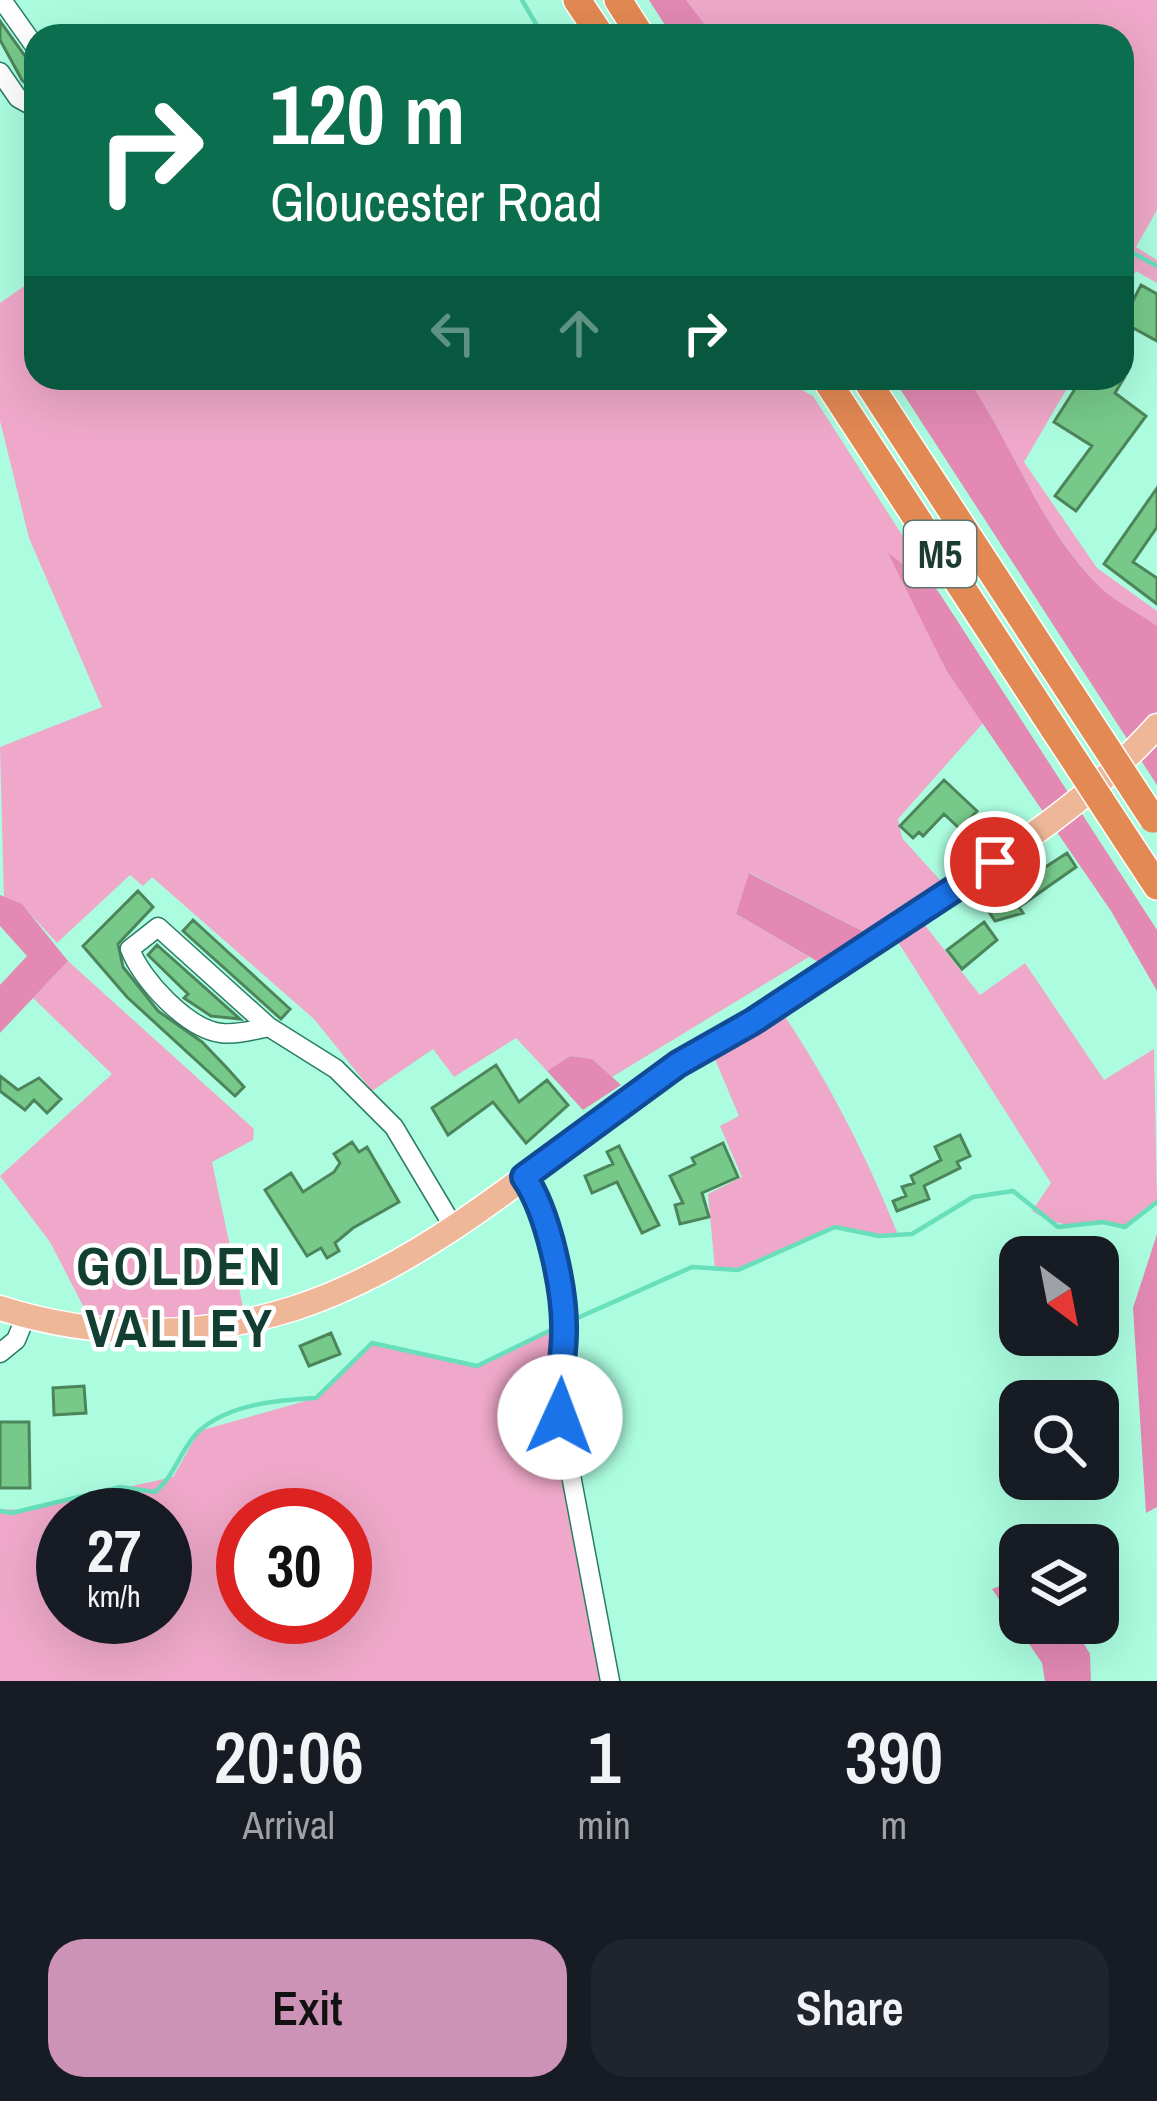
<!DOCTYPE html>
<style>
:root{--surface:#171b24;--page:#20242c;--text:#f1f3f6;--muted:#9ea1a6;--accent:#cd93b7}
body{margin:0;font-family:"Archivo Narrow",sans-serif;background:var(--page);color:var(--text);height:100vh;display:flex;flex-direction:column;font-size:45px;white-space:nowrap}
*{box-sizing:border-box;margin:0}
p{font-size:39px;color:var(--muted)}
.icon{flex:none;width:66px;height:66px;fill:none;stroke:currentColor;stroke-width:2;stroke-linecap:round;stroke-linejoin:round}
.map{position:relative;height:1681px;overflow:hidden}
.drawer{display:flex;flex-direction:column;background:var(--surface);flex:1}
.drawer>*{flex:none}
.top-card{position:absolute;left:24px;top:24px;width:1110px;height:366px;border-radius:36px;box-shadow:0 12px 48px #0002;background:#0b6e4f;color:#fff;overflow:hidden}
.needle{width:78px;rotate:148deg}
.tools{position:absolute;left:999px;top:1236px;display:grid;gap:24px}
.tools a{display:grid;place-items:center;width:120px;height:120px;border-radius:24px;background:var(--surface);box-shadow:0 12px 48px #0002;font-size:60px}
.speed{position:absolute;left:36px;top:1488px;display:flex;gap:24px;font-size:60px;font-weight:700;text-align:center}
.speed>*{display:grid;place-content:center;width:156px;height:156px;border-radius:50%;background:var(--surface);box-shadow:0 12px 48px #0002;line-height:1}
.speed small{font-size:30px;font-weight:400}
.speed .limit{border:18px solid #d22;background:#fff;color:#111}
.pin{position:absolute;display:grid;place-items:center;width:102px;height:102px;color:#fff;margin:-51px;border:6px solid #fff;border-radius:50%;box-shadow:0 3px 12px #0007}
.me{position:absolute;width:132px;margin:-66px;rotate:2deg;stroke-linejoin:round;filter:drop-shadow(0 0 9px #0008)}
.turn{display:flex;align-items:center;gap:42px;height:252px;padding:0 48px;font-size:54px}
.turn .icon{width:156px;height:156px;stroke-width:2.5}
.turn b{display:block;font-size:84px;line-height:102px}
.lanes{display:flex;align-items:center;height:114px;padding:0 48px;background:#0003;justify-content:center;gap:60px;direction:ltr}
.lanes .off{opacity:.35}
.eta{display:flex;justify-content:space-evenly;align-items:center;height:204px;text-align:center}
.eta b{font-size:72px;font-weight:600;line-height:84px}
.button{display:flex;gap:24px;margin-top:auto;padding:24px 48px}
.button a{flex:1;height:138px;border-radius:36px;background:var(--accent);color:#111;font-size:48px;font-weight:600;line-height:138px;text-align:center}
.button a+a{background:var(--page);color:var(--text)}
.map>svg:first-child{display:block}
.green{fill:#efa8c9;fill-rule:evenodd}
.forest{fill:#e389b4}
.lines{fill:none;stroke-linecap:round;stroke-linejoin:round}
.stream{stroke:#67dfba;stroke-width:4.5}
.building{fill:#77c98a;stroke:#4d855a;stroke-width:3}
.minor-casing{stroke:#2a7d65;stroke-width:21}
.major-casing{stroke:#fff;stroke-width:27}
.highway-casing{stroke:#fff;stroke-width:30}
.minor{stroke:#fff;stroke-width:18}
.major{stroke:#eeb898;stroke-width:24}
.highway{stroke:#e38953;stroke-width:27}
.highway-bridge-casing{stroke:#fff;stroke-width:30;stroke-linecap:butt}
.highway-bridge{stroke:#e38953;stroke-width:27}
.route-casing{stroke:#114b97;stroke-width:30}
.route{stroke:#1a73e8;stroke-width:21}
.labels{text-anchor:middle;stroke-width:9;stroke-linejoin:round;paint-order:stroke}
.shield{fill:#fff;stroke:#5f766f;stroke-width:3}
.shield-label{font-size:39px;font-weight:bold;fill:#1a3c31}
.district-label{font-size:54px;font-weight:bold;letter-spacing:3px;fill:#133e32;stroke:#fff}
</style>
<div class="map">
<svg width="1157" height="1681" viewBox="0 0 1157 1681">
<rect width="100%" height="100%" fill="#acfde0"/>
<!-- green -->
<path class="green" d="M 686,0 L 1157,0 L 1157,210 L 1136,247 L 1157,260 L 1157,283 L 1136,271 L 1122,294 L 1122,36 L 714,36 Z
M 36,278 L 36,378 L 779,378 L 813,396 L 938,591 L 891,556 L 946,670 L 984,722 L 898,819 L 902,838 L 950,891 L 916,914 L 980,995 L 1025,963 L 1104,1080 L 1154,1049 L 1157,1202 L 1125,1227 C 1084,1218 1070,1235 1032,1211 L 1051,1183 L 891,931 L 878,939 L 750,873 L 736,914 L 809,957 L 612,1077 L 592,1059 L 570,1056 L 547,1071 L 516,1038 L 454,1077 L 433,1049 L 372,1091 L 314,1019 L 152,877 L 143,886 L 130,875 L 57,943 L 22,905 L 4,900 L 0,747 L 102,707 L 29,538 L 0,421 L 0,303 Z
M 967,378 L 1073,378 L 1024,462 L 1097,568 L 1157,611 L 1157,626 C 1138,612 1112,600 1096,583 C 1039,524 1012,444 967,378 Z
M 68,961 L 254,1129 L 253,1140 L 212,1162 L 246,1321 L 95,1329 L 50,1242 L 0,1176 L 112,1074 L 33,998 Z
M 778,1006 C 828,1080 866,1154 899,1237 L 835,1227 L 738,1270 L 715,1269 L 708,1194 L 742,1177 L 720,1126 L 739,1116 L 709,1045 Z
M 564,1324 L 557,1392 L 614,1681 L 0,1681 L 0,1509 L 24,1510 L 173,1477 L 199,1431 L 316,1398 L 372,1343 L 477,1366 ZM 63,1515 L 165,1515 L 165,1617 L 63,1617 ZM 243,1515 L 345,1515 L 345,1617 L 243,1617 Z"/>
<!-- forest -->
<path class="forest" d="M 649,0 L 686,0 L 714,36 L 672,36 Z
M 893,378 L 967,378 C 1012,443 1039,525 1096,583 C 1112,600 1138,612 1157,626 L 1157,785 Z
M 888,553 L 938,591 L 1157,930 L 1157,991 L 1111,911 L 946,670 Z
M 749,873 L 878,939 L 832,970 L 736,914 Z
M 0,895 L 22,904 L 68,961 L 0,1033 L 0,985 L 27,956 L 0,926 Z
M 570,1056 L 592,1059 L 621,1085 L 583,1110 L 547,1071 Z
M 1157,1234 L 1157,1507 L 1146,1513 L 1133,1308 Z
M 1020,1578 L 1020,1623 L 1072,1623 L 1090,1654 L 1091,1681 L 1045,1681 L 1042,1663 L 992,1589 Z"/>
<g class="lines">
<!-- stream -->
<path class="stream" d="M 522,0 L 543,36
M 1122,247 L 1157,266
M 573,1320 L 692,1267 L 738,1270 L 835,1227 L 879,1236 L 912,1234 L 973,1197 L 1013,1191 L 1058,1227 L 1103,1222 L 1125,1227 L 1157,1202
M 0,1511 L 12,1513 L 120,1487 L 155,1492 C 176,1475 180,1449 199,1431 C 229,1404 278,1400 316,1398 L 372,1343 L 477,1366 L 557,1327"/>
</g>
<!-- building -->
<path class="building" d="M 0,21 L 25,56 L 36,61 L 36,93 L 22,80 L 0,40 Z
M 1141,285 L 1157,294 L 1157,341 L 1122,322 Z
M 1082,378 L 1124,378 L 1115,393 L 1146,416 L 1076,511 L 1055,496 L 1092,446 L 1054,422 Z
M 1157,488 L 1157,527 L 1133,562 L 1157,578 L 1157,604 L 1104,564 Z
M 944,780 L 977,811 L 960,829 L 944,814 L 923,836 L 919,832 L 913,838 L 900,826 Z
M 1067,853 L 1076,867 L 1019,907 L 1023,913 L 995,921 L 985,906 Z
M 138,891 L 153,907 L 118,944 L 123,967 L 158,1011 L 202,1042 L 227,1068 L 244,1087 L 235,1096 L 127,997 L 83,946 Z
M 193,920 L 290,1009 L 281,1019 L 183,931 Z
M 984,922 L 997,940 L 962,969 L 947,950 Z
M 157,945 L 240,1019 L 211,1016 L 184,998 L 188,994 L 148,955 Z
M 496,1065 L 519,1102 L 547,1080 L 568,1105 L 526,1143 L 493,1102 L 448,1135 L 432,1108 Z
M 0,1076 L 18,1090 L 39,1078 L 61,1099 L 47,1113 L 34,1100 L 25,1110 L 0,1091 Z
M 960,1135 L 970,1156 L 957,1162 L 960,1168 L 924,1186 L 929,1199 L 897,1211 L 893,1201 L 906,1196 L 902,1187 L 914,1183 L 911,1176 L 941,1160 L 935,1147 Z
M 352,1142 L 359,1152 L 367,1147 L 399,1202 L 353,1228 L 335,1243 L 339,1251 L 327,1258 L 321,1248 L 307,1256 L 265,1190 L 291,1173 L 303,1192 L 334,1172 L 340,1163 L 334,1154 Z
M 723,1143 L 738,1177 L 702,1193 L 709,1217 L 680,1224 L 675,1205 L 683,1203 L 670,1176 L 695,1164 L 692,1158 Z
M 619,1146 L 659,1225 L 642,1233 L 617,1182 L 592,1193 L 585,1176 L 613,1164 L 607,1152 Z
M 331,1333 L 340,1354 L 309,1366 L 300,1346 Z
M 84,1386 L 86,1413 L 54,1415 L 53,1388 Z
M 0,1422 L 29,1422 L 30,1488 L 0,1488 Z"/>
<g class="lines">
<!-- minor casing -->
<g class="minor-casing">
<path id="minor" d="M 2,0 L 36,48
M 0,72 L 18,98 L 36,108
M 269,1027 C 254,1030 236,1035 221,1033 C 187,1029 141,979 130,949 L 158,927 L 269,1027 L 336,1069 L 394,1127 L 453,1226
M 524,1177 C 548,1211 565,1290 564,1332 C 564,1361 556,1388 560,1417 L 610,1681
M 0,1353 L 16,1340 L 26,1316"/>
</g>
<!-- major casing -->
<g class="major-casing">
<path id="major" d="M 0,1308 C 96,1339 199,1339 295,1308 C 439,1261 553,1148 677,1065 C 702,1048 730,1036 755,1020 C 809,987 861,950 914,914 C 1001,857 1087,804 1157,726"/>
</g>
<!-- highway casing -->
<g class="highway-casing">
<path id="highway" d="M 577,0 L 601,36
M 618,0 L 641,36
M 825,378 L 1054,729
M 865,378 L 1079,706
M 1126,839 L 1157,886"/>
</g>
<!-- minor -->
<use href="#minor" class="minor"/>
<!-- major -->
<use href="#major" class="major"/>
<!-- highway -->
<use href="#highway" class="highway"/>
<!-- highway-bridge casing -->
<g class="highway-bridge-casing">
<path id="highway-bridge" d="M 1079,706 L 1153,819
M 1054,729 L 1126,839"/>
</g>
<!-- highway-bridge -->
<use href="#highway-bridge" class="highway-bridge"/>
</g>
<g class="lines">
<!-- route casing -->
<g class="route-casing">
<path id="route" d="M 560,1417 C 556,1388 564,1361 564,1332 C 565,1290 548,1211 524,1177 L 678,1064 L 752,1022 L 995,862"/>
</g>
<!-- route -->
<use href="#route" class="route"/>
</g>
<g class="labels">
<!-- shield labels -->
<rect class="shield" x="904" y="521" width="72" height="66" rx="9"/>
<g class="shield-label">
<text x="940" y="568">M5</text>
</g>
<!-- district labels -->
<g class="district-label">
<text x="180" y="1285">GOLDEN<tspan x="180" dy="62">VALLEY</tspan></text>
</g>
</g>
</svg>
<div class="tools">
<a><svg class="needle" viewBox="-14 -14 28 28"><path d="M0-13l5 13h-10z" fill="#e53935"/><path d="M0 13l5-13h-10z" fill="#9ea1a6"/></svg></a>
<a><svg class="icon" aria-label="search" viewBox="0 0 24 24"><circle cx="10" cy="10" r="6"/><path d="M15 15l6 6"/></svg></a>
<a><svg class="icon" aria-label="layers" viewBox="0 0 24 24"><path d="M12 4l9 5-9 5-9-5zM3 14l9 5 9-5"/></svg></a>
</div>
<div class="speed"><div>27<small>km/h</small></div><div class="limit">30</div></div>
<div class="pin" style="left:995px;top:862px;background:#d93025"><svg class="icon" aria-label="arrive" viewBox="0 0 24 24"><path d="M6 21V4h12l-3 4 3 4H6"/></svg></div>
<svg class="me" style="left:560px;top:1417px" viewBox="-20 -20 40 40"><circle r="19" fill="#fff"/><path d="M0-13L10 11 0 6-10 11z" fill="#1a73e8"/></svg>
<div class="top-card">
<div class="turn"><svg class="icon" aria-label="right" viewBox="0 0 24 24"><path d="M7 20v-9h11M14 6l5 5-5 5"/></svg><div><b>120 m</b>Gloucester Road</div></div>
<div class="lanes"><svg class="icon off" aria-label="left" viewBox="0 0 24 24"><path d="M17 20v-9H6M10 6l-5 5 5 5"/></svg><svg class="icon off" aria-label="ahead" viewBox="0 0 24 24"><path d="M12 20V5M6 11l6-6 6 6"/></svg><svg class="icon" aria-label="right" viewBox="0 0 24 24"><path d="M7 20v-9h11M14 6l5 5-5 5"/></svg></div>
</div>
</div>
<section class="drawer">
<div class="eta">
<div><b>20:06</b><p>Arrival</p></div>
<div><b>1</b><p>min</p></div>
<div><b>390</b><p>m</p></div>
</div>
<div class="button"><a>Exit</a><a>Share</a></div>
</section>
